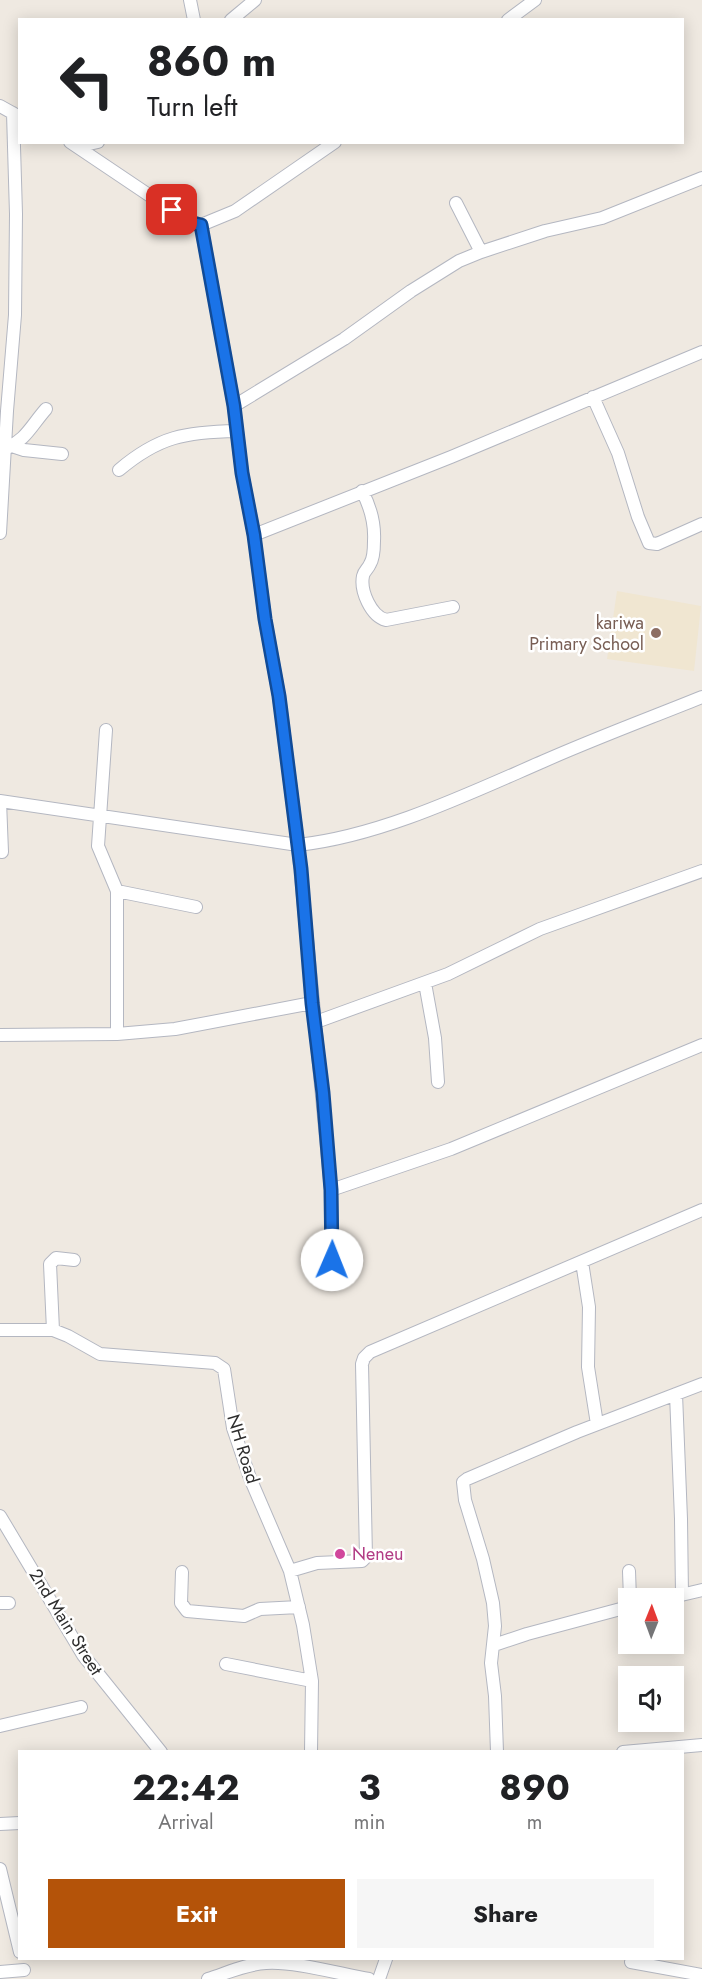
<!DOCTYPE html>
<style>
:root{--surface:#fff;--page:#f6f6f6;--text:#202124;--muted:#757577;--accent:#b45309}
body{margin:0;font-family:Jost,sans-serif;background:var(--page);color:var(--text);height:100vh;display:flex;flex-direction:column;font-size:22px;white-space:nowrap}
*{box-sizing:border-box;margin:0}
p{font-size:20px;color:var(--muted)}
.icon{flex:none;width:33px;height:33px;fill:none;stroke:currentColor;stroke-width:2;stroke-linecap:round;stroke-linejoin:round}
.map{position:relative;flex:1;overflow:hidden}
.panel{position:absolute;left:18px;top:1750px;width:666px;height:210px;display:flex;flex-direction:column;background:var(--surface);border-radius:0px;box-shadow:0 3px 15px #0003}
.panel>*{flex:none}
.banner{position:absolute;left:18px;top:18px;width:666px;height:126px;border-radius:0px;box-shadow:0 3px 15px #0003;background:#fff;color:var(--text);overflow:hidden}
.needle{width:39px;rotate:1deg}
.buttons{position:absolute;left:618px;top:1588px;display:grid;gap:12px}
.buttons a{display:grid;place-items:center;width:66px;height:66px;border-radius:0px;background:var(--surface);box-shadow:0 3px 15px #0003;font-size:30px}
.pin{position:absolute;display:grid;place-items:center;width:51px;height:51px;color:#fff;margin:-26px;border-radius:12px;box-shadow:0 3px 9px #0006}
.me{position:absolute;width:66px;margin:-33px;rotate:1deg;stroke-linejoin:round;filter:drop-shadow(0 0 4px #0008)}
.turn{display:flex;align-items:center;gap:21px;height:126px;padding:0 30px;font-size:27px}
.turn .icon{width:78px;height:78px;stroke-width:2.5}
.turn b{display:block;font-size:42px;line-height:51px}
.eta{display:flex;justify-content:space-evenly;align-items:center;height:102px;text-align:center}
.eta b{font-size:36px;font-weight:700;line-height:42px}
.cta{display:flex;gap:12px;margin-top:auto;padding:12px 30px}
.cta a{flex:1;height:69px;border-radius:0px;background:var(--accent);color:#fff;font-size:24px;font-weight:700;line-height:69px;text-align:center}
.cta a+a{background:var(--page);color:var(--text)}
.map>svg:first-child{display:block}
.education{fill:#f0e6d1}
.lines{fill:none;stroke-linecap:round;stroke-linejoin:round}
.minor-casing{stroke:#b4b7c1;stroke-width:14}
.minor{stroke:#fff;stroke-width:12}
.route-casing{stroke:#114b97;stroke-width:15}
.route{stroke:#1a73e8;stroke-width:10}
.education-dot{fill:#8d6e63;stroke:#fff;stroke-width:2}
.hotel-dot{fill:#d1479c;stroke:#fff;stroke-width:2}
.labels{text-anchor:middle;stroke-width:5;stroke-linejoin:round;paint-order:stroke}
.education-label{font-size:18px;fill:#785e54;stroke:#fff;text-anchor:end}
.street-label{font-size:18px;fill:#2e2e2e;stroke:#fff}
.hotel-label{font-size:18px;fill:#b23c85;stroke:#fff;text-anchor:start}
</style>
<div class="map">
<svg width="702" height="1979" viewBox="0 0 702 1979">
<rect width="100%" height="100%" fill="#efe9e1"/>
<!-- education -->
<path class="education" d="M 617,591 L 701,606 L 694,671 L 607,659 Z"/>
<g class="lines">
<!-- minor casing -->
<g class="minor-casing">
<path id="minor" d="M 190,0 L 194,20
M 231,20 L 255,0
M 508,20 L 535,0
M 0,106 L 18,116
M 70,142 L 183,218 L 201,225 L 235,211 L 335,142
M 78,142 L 89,144 L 98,142
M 456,203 L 481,252
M 201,225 L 234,406 L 242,473 L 254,535 L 265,619 L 279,696 L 298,845 C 381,836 468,794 544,761 C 596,738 650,718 702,697
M 593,397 L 618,453 L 638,517 L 649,543 L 657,544 L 702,524
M 234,406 L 344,339 L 411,291 L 459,261 L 481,252 L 545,231 L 602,218 L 702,178
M 12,446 L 24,450 L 62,454
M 5,449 C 26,440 31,426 46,409
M 119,470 C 159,436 186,432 237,431
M 362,491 C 370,506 375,523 374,541 C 374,548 374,558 370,564 C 368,569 364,571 363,576 C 360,591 371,616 386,620 L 453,607
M 0,533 L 7,411 L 15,315 L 16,214 L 13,113
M 254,535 L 451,457 L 702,352
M 106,730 L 98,846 L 117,891 L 117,1034
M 0,801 L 298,845 L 331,1190 L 332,1260
M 0,801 L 2,852
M 117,891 L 196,907
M 425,983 L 435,1038 L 438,1082
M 316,1022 L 448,974 L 540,929 L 702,871
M 0,1035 L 117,1034 L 175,1029 L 312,1003
M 331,1190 L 451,1149 L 702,1045
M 582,1262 L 589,1307 L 588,1367 L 597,1424
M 0,1330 L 53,1330 L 68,1336 L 100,1354 L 215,1363 L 224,1369 L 233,1428 L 250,1478 L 290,1571 L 303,1625 L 312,1681 L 311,1752
M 53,1330 L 50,1264 L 56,1258 L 74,1260
M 676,1394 L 681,1519 L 682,1595
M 0,1516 L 83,1655 L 161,1752
M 290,1571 L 317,1563 L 362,1561 L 366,1557 L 362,1364 L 364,1358 L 370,1352 L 702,1210
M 629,1571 L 630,1599
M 182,1572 L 181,1603 L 187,1611 L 244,1616 L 260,1609 L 299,1607
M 664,1599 L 702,1590
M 0,1603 L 9,1603
M 494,1645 L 527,1634 L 628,1607
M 226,1664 L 312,1681
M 0,1726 L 81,1707
M 497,1752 L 495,1696 L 491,1663 L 495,1626 L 493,1603 L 483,1559 L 465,1500 L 463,1482 L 467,1479 L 577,1432 L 702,1384
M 623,1752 L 702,1745
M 0,1824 L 20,1823
M 0,1869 L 20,1952
M 631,1962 L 702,1975
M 0,1972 L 24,1970
M 208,1979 C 227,1973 246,1964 266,1963 C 294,1961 340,1974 369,1979
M 379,1979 L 386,1959"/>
</g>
<!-- minor -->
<use href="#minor" class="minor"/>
</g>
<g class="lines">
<!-- route casing -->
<g class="route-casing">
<path id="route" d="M 172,210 L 192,223 L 201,225 L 234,406 L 242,473 L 254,535 L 265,619 L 279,696 L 301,869 L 312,1003 L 323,1093 L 331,1190 L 332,1260"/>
</g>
<!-- route -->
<use href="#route" class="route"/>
</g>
<!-- markers -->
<circle class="education-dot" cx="656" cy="633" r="6"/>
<circle class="hotel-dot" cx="340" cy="1554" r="6"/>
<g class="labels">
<!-- education labels -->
<g class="education-label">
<text x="644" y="629">kariwa<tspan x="644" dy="21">Primary School</tspan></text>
</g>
<!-- street labels -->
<g class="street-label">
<text transform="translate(243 1449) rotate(73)" y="6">NH Road</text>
<text transform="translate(66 1622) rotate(58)" y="6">2nd Main Street</text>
</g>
<!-- hotel labels -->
<g class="hotel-label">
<text x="352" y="1560">Neneu</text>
</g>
</g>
</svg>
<div class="buttons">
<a><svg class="needle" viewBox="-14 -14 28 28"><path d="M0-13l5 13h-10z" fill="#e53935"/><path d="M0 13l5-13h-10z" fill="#757577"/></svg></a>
<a><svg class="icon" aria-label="sound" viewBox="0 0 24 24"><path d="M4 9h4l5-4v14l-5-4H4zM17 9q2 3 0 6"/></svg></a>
</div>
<div class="pin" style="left:172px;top:210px;background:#d93025"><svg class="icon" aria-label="arrive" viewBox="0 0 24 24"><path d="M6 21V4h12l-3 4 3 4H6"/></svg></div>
<svg class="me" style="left:332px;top:1260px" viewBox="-20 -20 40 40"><circle r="19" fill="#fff"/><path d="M0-13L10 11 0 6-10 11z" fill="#1a73e8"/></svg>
<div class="banner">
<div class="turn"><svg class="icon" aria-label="left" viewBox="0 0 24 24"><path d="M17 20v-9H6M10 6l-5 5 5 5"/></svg><div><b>860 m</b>Turn left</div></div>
</div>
<section class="panel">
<div class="eta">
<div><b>22:42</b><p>Arrival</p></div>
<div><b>3</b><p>min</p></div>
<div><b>890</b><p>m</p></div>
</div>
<div class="cta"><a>Exit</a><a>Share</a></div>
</section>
</div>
